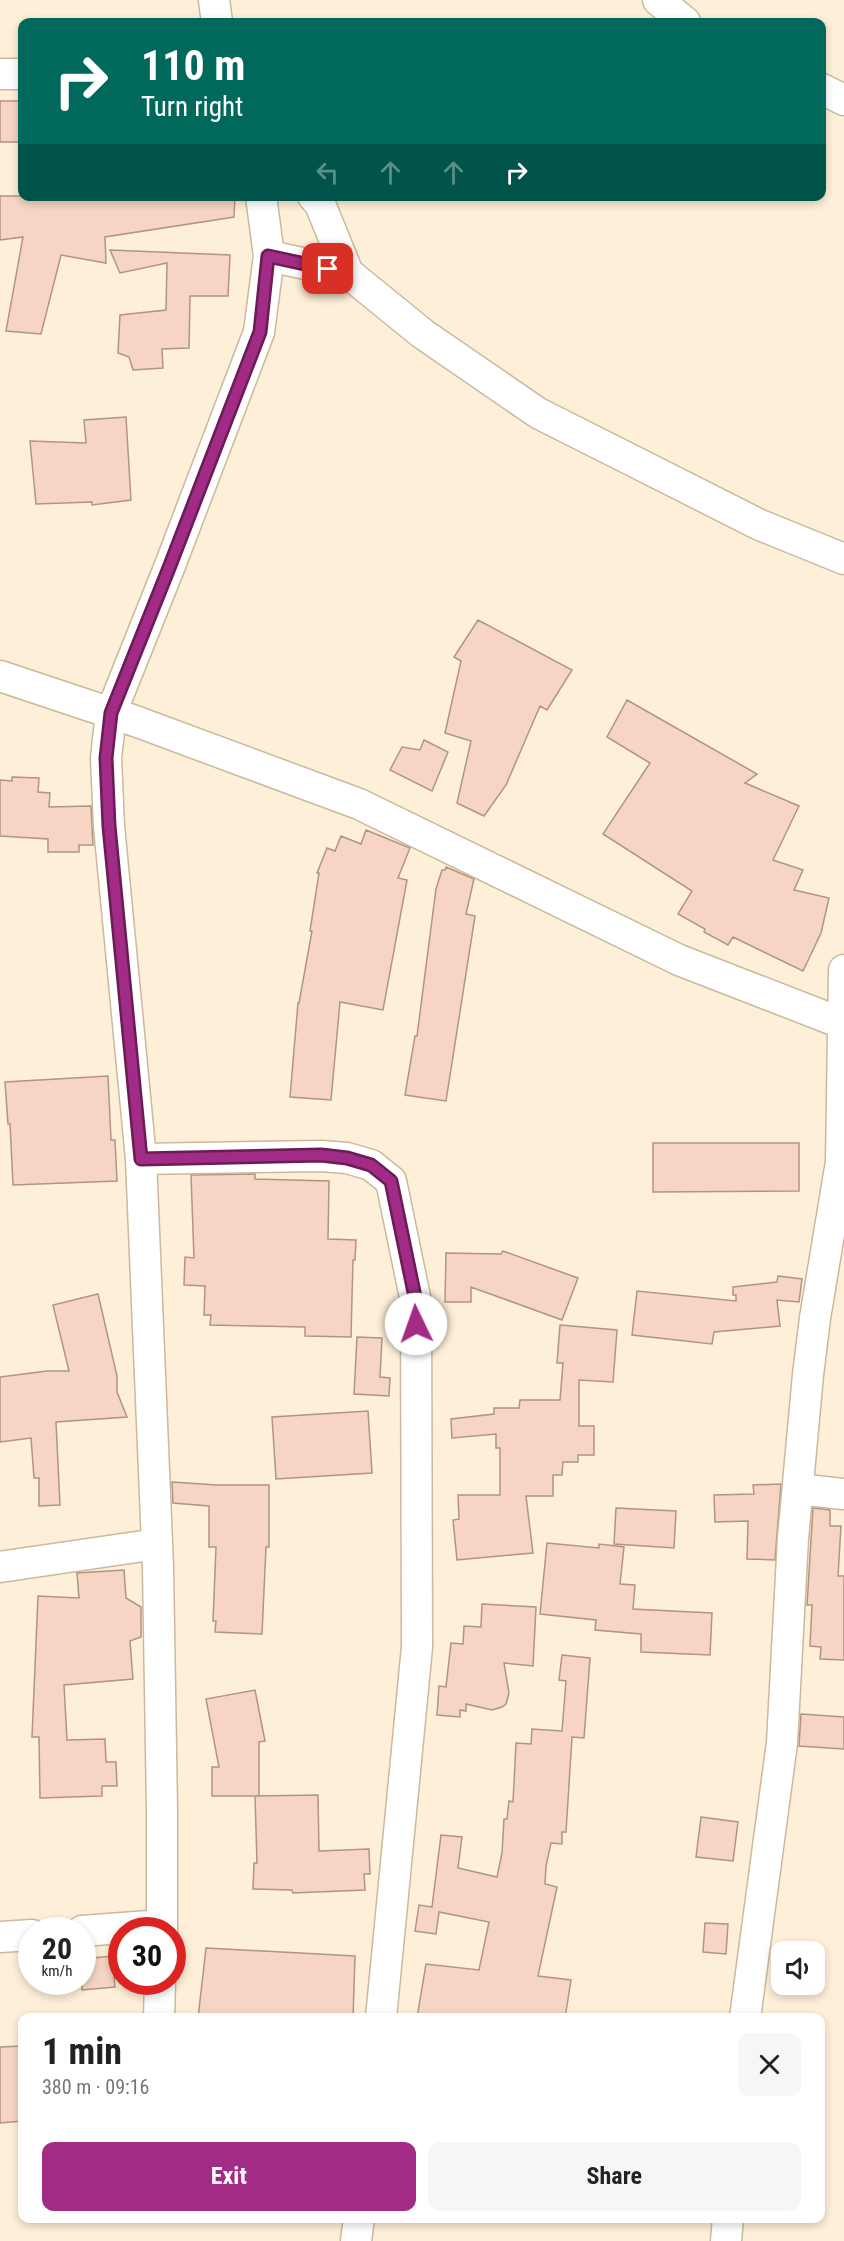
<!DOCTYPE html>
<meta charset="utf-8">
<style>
:root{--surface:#fff;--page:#f6f6f6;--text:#222;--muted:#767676;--accent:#a12b85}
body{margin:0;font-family:"Roboto Condensed",sans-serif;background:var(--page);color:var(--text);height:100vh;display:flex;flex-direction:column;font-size:22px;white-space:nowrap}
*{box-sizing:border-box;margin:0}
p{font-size:20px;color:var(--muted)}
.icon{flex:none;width:33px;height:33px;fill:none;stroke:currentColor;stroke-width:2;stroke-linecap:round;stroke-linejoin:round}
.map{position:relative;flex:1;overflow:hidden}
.drawer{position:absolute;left:18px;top:2013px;width:807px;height:210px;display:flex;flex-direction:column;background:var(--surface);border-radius:12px;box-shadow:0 3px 9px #0003}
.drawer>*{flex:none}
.banner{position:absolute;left:18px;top:18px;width:808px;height:183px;border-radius:12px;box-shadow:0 3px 9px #0003;background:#00695c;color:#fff;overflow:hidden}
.buttons{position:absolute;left:771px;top:1941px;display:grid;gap:12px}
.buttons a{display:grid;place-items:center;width:54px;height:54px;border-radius:12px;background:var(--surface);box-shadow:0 3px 9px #0003;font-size:30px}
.speed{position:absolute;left:18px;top:1917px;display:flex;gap:12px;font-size:30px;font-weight:700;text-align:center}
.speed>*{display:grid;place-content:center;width:78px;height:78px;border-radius:50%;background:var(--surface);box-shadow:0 3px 9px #0003;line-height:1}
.speed small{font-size:15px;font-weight:400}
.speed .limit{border:9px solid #d22;background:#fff;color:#111}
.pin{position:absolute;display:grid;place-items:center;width:51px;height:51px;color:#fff;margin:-26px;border-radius:12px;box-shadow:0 3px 9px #0006}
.me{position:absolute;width:66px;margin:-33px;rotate:357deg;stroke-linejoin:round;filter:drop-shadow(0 0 4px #0008)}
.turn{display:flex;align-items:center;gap:21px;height:126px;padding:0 24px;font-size:27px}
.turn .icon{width:78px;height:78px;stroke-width:2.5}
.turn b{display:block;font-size:42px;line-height:51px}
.lanes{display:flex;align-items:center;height:57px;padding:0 24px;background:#0003;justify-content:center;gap:30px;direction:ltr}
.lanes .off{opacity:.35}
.round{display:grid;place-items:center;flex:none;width:63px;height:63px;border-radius:12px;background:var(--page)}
.summary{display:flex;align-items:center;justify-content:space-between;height:102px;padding:0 24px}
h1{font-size:36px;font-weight:700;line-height:45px}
.action{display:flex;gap:12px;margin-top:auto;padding:12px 24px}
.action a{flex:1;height:69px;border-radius:12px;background:var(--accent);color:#fff;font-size:24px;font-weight:700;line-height:69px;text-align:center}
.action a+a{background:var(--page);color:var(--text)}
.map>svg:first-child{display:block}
.building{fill:#f6d5c4;stroke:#b29484;stroke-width:1.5}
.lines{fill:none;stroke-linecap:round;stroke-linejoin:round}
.minor-casing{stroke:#cab99d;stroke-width:33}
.minor{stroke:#fff;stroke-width:30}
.route-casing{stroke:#691c56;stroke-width:15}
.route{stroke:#a12b85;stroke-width:10}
</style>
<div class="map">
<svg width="844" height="2241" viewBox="0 0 844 2241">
<rect width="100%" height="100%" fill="#feefd8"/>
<!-- building -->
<path class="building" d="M 0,101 L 22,101 L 22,142 L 0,142 Z
M 0,196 L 235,196 L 234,217 L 105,237 L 106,263 L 61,255 L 41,334 L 6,331 L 23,237 L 0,240 Z
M 110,250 L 230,255 L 228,296 L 190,296 L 189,348 L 162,349 L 163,368 L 133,370 L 129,357 L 118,353 L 120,315 L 166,310 L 167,263 L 120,273 Z
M 126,417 L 131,500 L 92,505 L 92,502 L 36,504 L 30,441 L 86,443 L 84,420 Z
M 478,620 L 572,670 L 547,710 L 540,706 L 506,785 L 484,816 L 457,803 L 471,741 L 445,733 L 461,661 L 454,657 Z
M 627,700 L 757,774 L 745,783 L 799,806 L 773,860 L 803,870 L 794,890 L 829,898 L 821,933 L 803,971 L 733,937 L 728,945 L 704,932 L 705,929 L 678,914 L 692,891 L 603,834 L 650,763 L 607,737 Z
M 424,740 L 448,752 L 432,791 L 390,770 L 402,747 L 420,750 Z
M 12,777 L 39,778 L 38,792 L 50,793 L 49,807 L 91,806 L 93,845 L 79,845 L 79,852 L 48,852 L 48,839 L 0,836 L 0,780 L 12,781 Z
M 366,830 L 410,848 L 398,878 L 407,880 L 383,1010 L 340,1002 L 331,1100 L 290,1097 L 298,1003 L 299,1003 L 312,931 L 310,931 L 319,873 L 317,873 L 327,848 L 335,851 L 341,836 L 361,844 Z
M 446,867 L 474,879 L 466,914 L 475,916 L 446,1101 L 405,1095 L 415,1036 L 417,1036 L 436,889 L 442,870 L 445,870 Z
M 108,1076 L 111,1140 L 115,1140 L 117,1181 L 13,1185 L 10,1124 L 8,1124 L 5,1082 Z
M 653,1143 L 799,1143 L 799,1191 L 653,1192 Z
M 255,1174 L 255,1179 L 329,1181 L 328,1239 L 356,1240 L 355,1260 L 353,1260 L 351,1337 L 305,1336 L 305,1327 L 210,1325 L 211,1315 L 204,1315 L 205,1286 L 184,1285 L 185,1257 L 194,1258 L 191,1175 Z
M 503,1251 L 578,1278 L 562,1320 L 471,1287 L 471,1302 L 445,1302 L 446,1253 L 501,1254 Z
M 778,1276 L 802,1279 L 799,1302 L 777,1300 L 780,1326 L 714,1332 L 712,1344 L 632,1335 L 637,1291 L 736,1301 L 736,1295 L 733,1295 L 733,1287 L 777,1282 Z
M 98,1294 L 117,1376 L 117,1392 L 127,1417 L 56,1422 L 60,1505 L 39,1506 L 39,1478 L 34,1478 L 31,1438 L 0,1442 L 0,1377 L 47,1371 L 69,1371 L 53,1305 Z
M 560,1325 L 617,1330 L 613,1382 L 579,1380 L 579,1426 L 594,1426 L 594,1455 L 578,1455 L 578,1462 L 563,1462 L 562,1475 L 553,1475 L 553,1496 L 526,1496 L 533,1553 L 457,1560 L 453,1520 L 459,1519 L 458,1495 L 500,1495 L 500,1448 L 496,1448 L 496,1434 L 452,1438 L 451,1419 L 494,1414 L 494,1408 L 519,1408 L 520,1400 L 560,1400 L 563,1363 L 557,1363 Z
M 357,1337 L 382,1338 L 380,1377 L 390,1378 L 389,1396 L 354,1394 Z
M 368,1411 L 372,1473 L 276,1479 L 272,1417 Z
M 172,1482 L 217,1485 L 269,1485 L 269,1547 L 266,1547 L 262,1634 L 215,1632 L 216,1621 L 213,1621 L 216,1547 L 209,1547 L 209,1506 L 173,1503 Z
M 781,1484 L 775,1560 L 747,1559 L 748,1521 L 715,1522 L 714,1495 L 754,1494 L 753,1485 Z
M 616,1508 L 676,1511 L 674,1548 L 614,1544 Z
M 813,1508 L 830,1510 L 830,1526 L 841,1526 L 838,1576 L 844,1576 L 844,1660 L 820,1659 L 821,1647 L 810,1646 L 812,1605 L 807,1605 Z
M 547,1543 L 599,1548 L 599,1544 L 624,1547 L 620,1584 L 635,1585 L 633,1609 L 712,1613 L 710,1655 L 641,1652 L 641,1634 L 595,1630 L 596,1620 L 540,1614 Z
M 124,1570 L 126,1598 L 141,1607 L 141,1637 L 130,1641 L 133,1679 L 64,1685 L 67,1740 L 105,1739 L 106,1762 L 116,1762 L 117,1786 L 102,1786 L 102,1796 L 40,1798 L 39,1737 L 32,1737 L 38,1596 L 79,1598 L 77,1573 Z
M 482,1604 L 536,1607 L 533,1666 L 504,1663 L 509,1693 L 506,1704 L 502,1707 L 492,1710 L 466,1704 L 466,1711 L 460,1710 L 460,1717 L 437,1715 L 439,1686 L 446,1687 L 451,1643 L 463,1644 L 464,1626 L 481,1627 Z
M 562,1655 L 590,1658 L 584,1738 L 572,1737 L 566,1832 L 562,1832 L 562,1844 L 551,1843 L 546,1866 L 545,1884 L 557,1887 L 538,1976 L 571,1980 L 565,2018 L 417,2018 L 426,1964 L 479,1970 L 489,1922 L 439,1912 L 436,1934 L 415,1931 L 419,1905 L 432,1907 L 441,1835 L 462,1837 L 458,1868 L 497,1877 L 502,1853 L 504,1819 L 507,1819 L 509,1801 L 513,1802 L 516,1743 L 531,1744 L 532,1729 L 562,1731 L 566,1681 L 559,1680 Z
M 255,1690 L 265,1741 L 259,1742 L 259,1796 L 212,1796 L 212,1767 L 219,1767 L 206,1699 Z
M 801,1714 L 844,1717 L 844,1749 L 799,1746 Z
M 318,1795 L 319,1851 L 369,1849 L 370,1874 L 364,1874 L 365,1890 L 293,1893 L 292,1890 L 253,1889 L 254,1863 L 257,1863 L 255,1796 Z
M 701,1817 L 738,1822 L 733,1861 L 696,1857 Z
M 705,1923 L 728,1924 L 726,1954 L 703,1952 Z
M 206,1948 L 355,1956 L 353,2018 L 198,2018 Z
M 112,1956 L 115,1987 L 82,1990 L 82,1959 Z
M 22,2046 L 22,2121 L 0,2123 L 0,2047 Z"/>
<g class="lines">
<!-- minor casing -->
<g class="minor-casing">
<path id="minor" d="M 214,0 L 217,22
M 658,0 L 685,22
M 0,74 L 22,74
M 822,89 L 844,100
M 313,196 L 320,204 L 348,273
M 269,256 L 348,273 L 423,334 L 538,413 L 760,525 L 844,559
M 0,676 L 135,721 L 359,804 L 679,960 L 844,1024
M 141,1159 L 321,1156 L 347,1158 L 371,1165 L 391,1181 L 416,1302 L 417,1647 L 381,2018
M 798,1489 L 844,1494
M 0,1567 L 157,1544
M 162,1930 L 162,1811 L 158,1567 L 141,1159 L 109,826 L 106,758 L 111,713 L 169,568 L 259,332 L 269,256 L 261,196
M 82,1931 L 162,1925
M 0,1937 L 32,1935
M 159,2018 L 160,1982
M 745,2018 L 782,1743 L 793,1538 L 808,1375 L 815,1318 L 841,1162 L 844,970
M 356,2241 L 359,2218
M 726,2241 L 728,2218"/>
</g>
<!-- minor -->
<use href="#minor" class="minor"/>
</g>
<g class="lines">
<!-- route casing -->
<g class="route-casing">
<path id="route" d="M 328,269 L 268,256 L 260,332 L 169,568 L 111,713 L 106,758 L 109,826 L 141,1159 L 321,1155 L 347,1158 L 371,1165 L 391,1181 L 416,1302 L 416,1324"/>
</g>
<!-- route -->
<use href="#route" class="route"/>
</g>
</svg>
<div class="buttons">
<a><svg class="icon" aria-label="sound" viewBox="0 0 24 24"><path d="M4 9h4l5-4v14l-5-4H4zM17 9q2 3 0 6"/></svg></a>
</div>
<div class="speed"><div>20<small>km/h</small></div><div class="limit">30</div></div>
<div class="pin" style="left:328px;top:269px;background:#d93025"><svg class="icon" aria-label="arrive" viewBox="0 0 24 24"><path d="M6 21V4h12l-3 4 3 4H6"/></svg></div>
<svg class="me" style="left:416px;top:1324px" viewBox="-20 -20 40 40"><circle r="19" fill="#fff"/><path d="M0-13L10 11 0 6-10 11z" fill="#a12b85"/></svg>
<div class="banner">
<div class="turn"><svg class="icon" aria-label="right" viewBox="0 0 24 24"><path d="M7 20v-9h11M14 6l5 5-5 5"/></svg><div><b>110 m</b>Turn right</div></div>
<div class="lanes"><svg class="icon off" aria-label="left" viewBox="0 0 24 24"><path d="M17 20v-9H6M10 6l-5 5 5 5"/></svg><svg class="icon off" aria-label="ahead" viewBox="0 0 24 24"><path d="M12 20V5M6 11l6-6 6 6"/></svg><svg class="icon off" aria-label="ahead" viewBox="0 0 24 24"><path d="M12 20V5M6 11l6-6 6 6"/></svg><svg class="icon" aria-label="right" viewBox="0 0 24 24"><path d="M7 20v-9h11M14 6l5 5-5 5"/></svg></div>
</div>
<section class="drawer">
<div class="summary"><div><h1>1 min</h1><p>380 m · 09:16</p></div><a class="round"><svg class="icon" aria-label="close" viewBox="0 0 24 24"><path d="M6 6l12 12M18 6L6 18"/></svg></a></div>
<div class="action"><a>Exit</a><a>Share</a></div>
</section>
</div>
